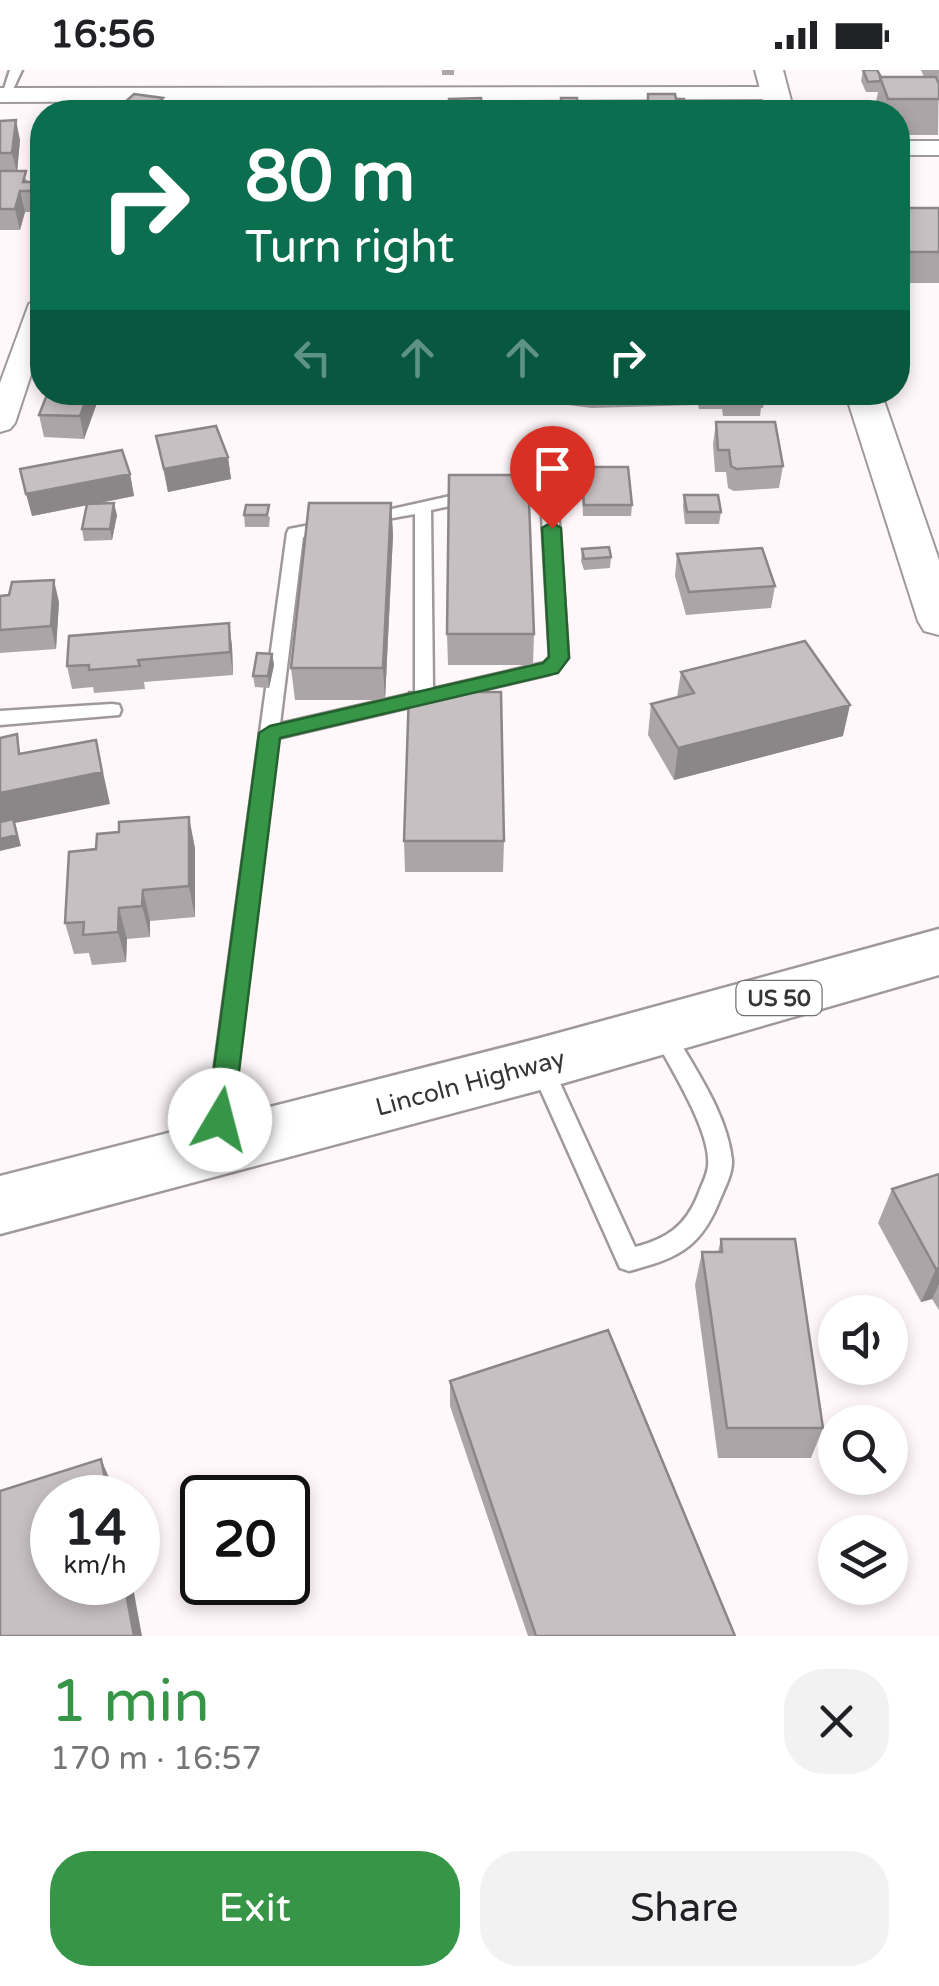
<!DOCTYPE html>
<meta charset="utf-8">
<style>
:root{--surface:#fff;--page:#f2f2f2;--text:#202124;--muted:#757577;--accent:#379548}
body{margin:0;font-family:"Varela Round",sans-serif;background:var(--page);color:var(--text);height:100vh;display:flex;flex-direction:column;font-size:38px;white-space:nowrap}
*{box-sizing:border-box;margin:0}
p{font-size:32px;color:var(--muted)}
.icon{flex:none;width:55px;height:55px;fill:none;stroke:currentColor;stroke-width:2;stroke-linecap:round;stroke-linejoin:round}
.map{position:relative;height:1566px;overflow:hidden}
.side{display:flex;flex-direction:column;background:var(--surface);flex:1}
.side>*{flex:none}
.hud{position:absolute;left:30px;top:30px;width:880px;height:305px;border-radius:40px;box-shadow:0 5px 15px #0003;background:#0b6e4f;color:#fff;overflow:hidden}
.buttons{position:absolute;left:818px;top:1225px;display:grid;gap:20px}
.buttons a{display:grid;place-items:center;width:90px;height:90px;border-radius:50%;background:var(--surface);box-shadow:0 5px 15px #0003;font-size:50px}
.speed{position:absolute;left:30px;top:1405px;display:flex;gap:20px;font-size:50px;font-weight:700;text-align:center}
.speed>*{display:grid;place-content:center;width:130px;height:130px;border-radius:50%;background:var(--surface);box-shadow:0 5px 15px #0003;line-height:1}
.speed small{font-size:25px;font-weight:400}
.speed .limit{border:5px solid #111;border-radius:15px;background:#fff;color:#111}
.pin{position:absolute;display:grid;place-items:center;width:85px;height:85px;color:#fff;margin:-102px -42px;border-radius:50% 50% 50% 0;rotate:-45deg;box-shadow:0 0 10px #0007}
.pin .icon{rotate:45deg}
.me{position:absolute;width:110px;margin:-55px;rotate:8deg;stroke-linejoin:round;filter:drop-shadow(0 0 8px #0008)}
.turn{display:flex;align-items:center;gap:35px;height:210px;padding:0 50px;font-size:45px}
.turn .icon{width:130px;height:130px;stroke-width:2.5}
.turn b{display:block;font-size:70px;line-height:85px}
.lanes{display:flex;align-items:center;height:95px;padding:0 50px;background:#0003;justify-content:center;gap:50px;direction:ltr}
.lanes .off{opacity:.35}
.round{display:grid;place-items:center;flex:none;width:105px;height:105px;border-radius:40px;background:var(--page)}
.overview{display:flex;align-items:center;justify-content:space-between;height:170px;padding:0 50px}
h1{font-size:60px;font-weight:600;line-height:75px;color:var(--accent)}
.button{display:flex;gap:20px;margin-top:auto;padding:20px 50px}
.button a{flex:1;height:115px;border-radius:40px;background:var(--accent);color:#fff;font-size:40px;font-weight:600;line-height:115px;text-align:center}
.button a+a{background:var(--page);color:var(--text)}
.status{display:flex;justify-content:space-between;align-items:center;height:70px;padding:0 50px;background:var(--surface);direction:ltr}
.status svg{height:28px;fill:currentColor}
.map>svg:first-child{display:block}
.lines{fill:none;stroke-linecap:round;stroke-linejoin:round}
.service-casing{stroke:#a0999b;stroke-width:5}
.minor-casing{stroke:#a0999b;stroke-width:4}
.tertiary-casing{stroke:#a0999b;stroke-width:4}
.trunk-casing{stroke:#a0999b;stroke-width:5}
.service{fill:#fff;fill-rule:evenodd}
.minor{fill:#fff;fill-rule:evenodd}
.tertiary{fill:#fff;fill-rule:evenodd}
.trunk{fill:#fff;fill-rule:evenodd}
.wall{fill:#aba5a7}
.shaded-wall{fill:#8b8688}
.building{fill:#c7c0c2;stroke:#8b8688;stroke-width:2.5}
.route{fill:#379548;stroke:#24612f;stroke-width:2.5}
.labels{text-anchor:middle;stroke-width:8;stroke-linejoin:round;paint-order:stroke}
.shield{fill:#fff;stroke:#737172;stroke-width:2.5}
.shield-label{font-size:22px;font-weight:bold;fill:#373435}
.street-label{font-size:25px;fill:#373435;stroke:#fff}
</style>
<div class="status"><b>16:56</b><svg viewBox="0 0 49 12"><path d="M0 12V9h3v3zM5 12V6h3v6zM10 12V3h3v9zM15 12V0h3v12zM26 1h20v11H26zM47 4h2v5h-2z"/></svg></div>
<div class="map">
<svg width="939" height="1566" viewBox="0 0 939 1566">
<rect width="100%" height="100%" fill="#fff7fa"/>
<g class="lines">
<!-- service casing -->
<g class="service-casing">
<path id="service" d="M 10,0 L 22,0 L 9,28 L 1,28 Z
M 502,418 L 549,418 L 557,423 L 568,588 L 556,602 L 550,604 L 278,668 L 228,1076 L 224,1083 L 216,1086 L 208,1083 L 204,1076 L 287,463 L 289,459 L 331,451 L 339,456 L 337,460 L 303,467 L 280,654 L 415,623 L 415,444 L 359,454 L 359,446 L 365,445 L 473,421 L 481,426 L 479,430 L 431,440 L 433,619 L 544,593 L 550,587 L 541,428 L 496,427 L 494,423 Z
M 112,634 L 119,635 L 121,640 L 119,645 L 0,655 L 0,641 Z
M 662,952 L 670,955 C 692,995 727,1042 732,1090 C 733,1104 723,1121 718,1134 C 699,1180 674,1189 629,1201 L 620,1198 L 529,994 L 532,987 L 540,985 L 548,987 L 635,1177 C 666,1169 686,1156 698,1125 C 701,1116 707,1106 708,1096 C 712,1061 667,993 651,961 L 654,955 Z"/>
</g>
<!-- minor casing -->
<g class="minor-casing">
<path id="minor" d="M 776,17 L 784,19 L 787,24 L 784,29 L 0,32 L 0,18 Z
M 898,71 L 939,71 L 939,85 L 898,85 Z
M 42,226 L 42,271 L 15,353 L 10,359 L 0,362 L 0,313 L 29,234 Z"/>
</g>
<!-- tertiary casing -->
<g class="tertiary-casing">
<path id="tertiary" d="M 755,0 L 783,0 L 794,42 L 766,42 Z
M 845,322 L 881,322 L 939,490 L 939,565 L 924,561 L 918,551 Z"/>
</g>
<!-- trunk casing -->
<g class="trunk-casing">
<path id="trunk" d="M 939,859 L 939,905 L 540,1020 L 0,1164 L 0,1106 L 540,968 Z"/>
</g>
<!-- service -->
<use href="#service" class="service"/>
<!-- minor -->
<use href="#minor" class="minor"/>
<!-- tertiary -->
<use href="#tertiary" class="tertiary"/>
<!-- trunk -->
<use href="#trunk" class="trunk"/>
</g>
<!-- wall -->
<path class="wall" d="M 442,0 L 454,0 L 454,5 L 442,5 Z
M 863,0 L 881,7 L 924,7 L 921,0 L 939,0 L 938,65 L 898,65 L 898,42 L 874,42 L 878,22 L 866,22 L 861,11 Z
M 0,51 L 20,70 L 17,101 L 29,112 L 33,112 L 38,133 L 35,142 L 25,142 L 20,160 L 0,160 Z
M 898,138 L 939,138 L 939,213 L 898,213 Z
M 567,322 L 766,322 L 763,338 L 761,338 L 760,346 L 723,346 L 722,339 L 699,339 L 698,335 L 591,338 L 568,335 Z
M 98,330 L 84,369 L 44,367 L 39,345 Z
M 716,352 L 783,396 L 779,418 L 734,421 L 728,418 L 726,402 L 715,402 L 713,374 Z
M 156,366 L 228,387 L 231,409 L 168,422 Z
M 581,397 L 632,435 L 631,446 L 583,446 Z
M 130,404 L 134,426 L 96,434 L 117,445 L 112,470 L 84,471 L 82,459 L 87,435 L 32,446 Z
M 684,425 L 721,442 L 719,454 L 685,454 L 683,436 Z
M 391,433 L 393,465 L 385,630 L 295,630 L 291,598 Z
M 246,435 L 270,447 L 269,457 L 245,457 L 244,445 Z
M 582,479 L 611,487 L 610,498 L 584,500 L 581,491 Z
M 677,484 L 775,516 L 771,538 L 686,545 L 675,506 Z
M 0,526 L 59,532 L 56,579 L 0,583 Z
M 229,553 L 232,576 L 233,605 L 144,612 L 145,619 L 94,623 L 93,617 L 72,619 L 67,596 Z
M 447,564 L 534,564 L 533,595 L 448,595 Z
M 272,584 L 274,595 L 269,618 L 255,617 L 253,606 Z
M 681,602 L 843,666 L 674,710 L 648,665 L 651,634 L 677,627 Z
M 404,771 L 504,771 L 503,802 L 405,802 Z
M 195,778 L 195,847 L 150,851 L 150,867 L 127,869 L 126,892 L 92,895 L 89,883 L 74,884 L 65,853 Z
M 939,1104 L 939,1240 L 932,1229 L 921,1232 L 878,1153 L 892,1119 Z
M 721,1169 L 823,1358 L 811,1388 L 718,1388 L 695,1215 L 702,1182 L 718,1182 Z
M 450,1311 L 735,1566 L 528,1566 L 450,1336 Z"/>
<!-- shaded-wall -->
<path class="shaded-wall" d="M 163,28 L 165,42 L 149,42 Z
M 16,50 L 20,70 L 17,103 L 12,83 Z
M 33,112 L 38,133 L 35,142 L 31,121 Z
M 20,121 L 25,142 L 20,160 L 15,139 Z
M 89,322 L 97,322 L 98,330 L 84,369 L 80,346 Z
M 228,387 L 231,409 L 168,422 L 164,399 Z
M 130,404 L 134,426 L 32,446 L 26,424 Z
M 114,433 L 117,445 L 112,470 L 110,459 Z
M 391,433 L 393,465 L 385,630 L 383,598 Z
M 54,510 L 59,532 L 56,579 L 51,556 Z
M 229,553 L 232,576 L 233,605 L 230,582 Z
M 272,584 L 274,595 L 269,618 L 268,606 Z
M 850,635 L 843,666 L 674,710 L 678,678 Z
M 96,670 L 110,734 L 15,753 L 21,776 L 0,781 L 0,723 Z
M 189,747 L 195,778 L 195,847 L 189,816 Z
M 143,820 L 150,851 L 150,867 L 142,836 Z
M 119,838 L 127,869 L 126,892 L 118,862 Z
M 939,1198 L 939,1214 L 932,1229 L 921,1232 L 936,1199 Z
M 101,1389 L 114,1419 L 116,1428 L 109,1428 Z
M 124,1512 L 132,1512 L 142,1566 L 134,1566 Z"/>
<!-- building -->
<path class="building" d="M 863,0 L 877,0 L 881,7 L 880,11 L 868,12 Z
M 880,7 L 936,7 L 939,14 L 939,29 L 888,29 Z
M 134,24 L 163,28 L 149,42 L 114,42 Z
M 648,24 L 675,24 L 676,29 L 684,29 L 686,42 L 640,42 L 640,32 L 648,32 Z
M 481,28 L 483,42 L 450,42 L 449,29 Z
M 561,28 L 577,28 L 578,42 L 562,42 Z
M 244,32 L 242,42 L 180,42 L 181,37 Z
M 266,33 L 297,33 L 296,38 L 327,38 L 327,42 L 265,42 Z
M 381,37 L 382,42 L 423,41 L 423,42 L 362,42 L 368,42 L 367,38 Z
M 16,50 L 12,83 L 0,83 L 0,51 Z
M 0,101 L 26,101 L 23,112 L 33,112 L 31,121 L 20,121 L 15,139 L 0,139 Z
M 898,138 L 939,138 L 939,182 L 899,182 L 898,177 Z
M 48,322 L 89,322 L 80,346 L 39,345 Z
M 726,322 L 763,322 L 763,324 L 726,324 Z
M 716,352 L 775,352 L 783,396 L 737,399 L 731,396 L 729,380 L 718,380 Z
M 216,356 L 228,387 L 164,399 L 156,366 Z
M 122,380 L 130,404 L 26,424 L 20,399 Z
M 581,397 L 628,397 L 632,435 L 584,435 Z
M 449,405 L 528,405 L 534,564 L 447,564 Z
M 684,425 L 718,425 L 721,442 L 687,442 Z
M 114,433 L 110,459 L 82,459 L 87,434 Z
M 309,433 L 391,433 L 383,598 L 291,598 Z
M 246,435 L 269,435 L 267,445 L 244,445 Z
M 609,477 L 611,487 L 584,489 L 582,479 Z
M 762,478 L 775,516 L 689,522 L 677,484 Z
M 54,510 L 51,556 L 0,560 L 0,526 L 9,525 L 12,512 Z
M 229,553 L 230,582 L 138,590 L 140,596 L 89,600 L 89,595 L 67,596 L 69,566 Z
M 805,571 L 850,635 L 678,678 L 651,634 L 694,623 L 681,602 Z
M 257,583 L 272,584 L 268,606 L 253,606 Z
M 409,622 L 501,622 L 504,771 L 404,771 Z
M 17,664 L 19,684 L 96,670 L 102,702 L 0,723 L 0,668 Z
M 189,747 L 189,816 L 143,820 L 142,836 L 119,838 L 118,862 L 83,865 L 84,852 L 65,853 L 69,782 L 96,779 L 97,764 L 119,762 L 119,752 Z
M 13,749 L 17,765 L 0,769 L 0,752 Z
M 939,1104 L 939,1198 L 936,1199 L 892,1119 Z
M 721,1169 L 795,1169 L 823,1358 L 727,1358 L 702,1182 L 722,1182 Z
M 608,1260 L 735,1566 L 536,1566 L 450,1311 Z
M 101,1389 L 109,1428 L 52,1428 L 52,1512 L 124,1512 L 134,1566 L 0,1566 L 0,1421 Z"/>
<!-- route -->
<path class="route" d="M 552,452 L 561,458 L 569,588 L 558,603 L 280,668 L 233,1050 L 229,1058 L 220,1061 L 211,1058 L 207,1050 L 259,663 L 270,656 L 543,593 L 549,587 L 542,458 Z"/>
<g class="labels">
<!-- shield labels -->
<rect class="shield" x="736.5" y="911" width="85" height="34" rx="8"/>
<g class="shield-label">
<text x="779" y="936">US 50</text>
</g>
<!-- street labels -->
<g class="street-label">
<text transform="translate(470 1012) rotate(-15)" y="9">Lincoln Highway</text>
</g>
</g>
</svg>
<div class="buttons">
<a><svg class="icon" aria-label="sound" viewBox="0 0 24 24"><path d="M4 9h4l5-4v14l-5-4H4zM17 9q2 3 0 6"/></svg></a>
<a><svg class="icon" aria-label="search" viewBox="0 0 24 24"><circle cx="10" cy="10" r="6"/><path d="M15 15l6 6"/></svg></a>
<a><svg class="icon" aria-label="layers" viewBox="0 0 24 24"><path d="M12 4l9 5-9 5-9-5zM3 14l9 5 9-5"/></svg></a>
</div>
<div class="speed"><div>14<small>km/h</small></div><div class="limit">20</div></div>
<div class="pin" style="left:552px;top:458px;background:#d93025"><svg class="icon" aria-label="arrive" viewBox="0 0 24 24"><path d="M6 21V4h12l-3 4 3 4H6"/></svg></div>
<svg class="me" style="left:220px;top:1050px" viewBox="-20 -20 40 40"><circle r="19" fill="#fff"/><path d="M0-13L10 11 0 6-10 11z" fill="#379548"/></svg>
<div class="hud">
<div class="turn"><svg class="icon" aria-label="right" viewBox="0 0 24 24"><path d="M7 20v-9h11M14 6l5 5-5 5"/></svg><div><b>80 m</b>Turn right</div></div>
<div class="lanes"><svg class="icon off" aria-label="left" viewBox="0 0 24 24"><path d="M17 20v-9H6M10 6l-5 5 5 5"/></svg><svg class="icon off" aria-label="ahead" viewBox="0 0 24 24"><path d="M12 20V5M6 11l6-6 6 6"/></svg><svg class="icon off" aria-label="ahead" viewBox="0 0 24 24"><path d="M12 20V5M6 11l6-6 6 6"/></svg><svg class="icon" aria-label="right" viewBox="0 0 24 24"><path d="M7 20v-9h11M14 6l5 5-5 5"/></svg></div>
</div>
</div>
<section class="side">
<div class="overview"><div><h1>1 min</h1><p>170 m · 16:57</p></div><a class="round"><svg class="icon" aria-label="close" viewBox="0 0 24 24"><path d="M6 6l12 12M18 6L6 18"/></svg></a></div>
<div class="button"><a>Exit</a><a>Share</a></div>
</section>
